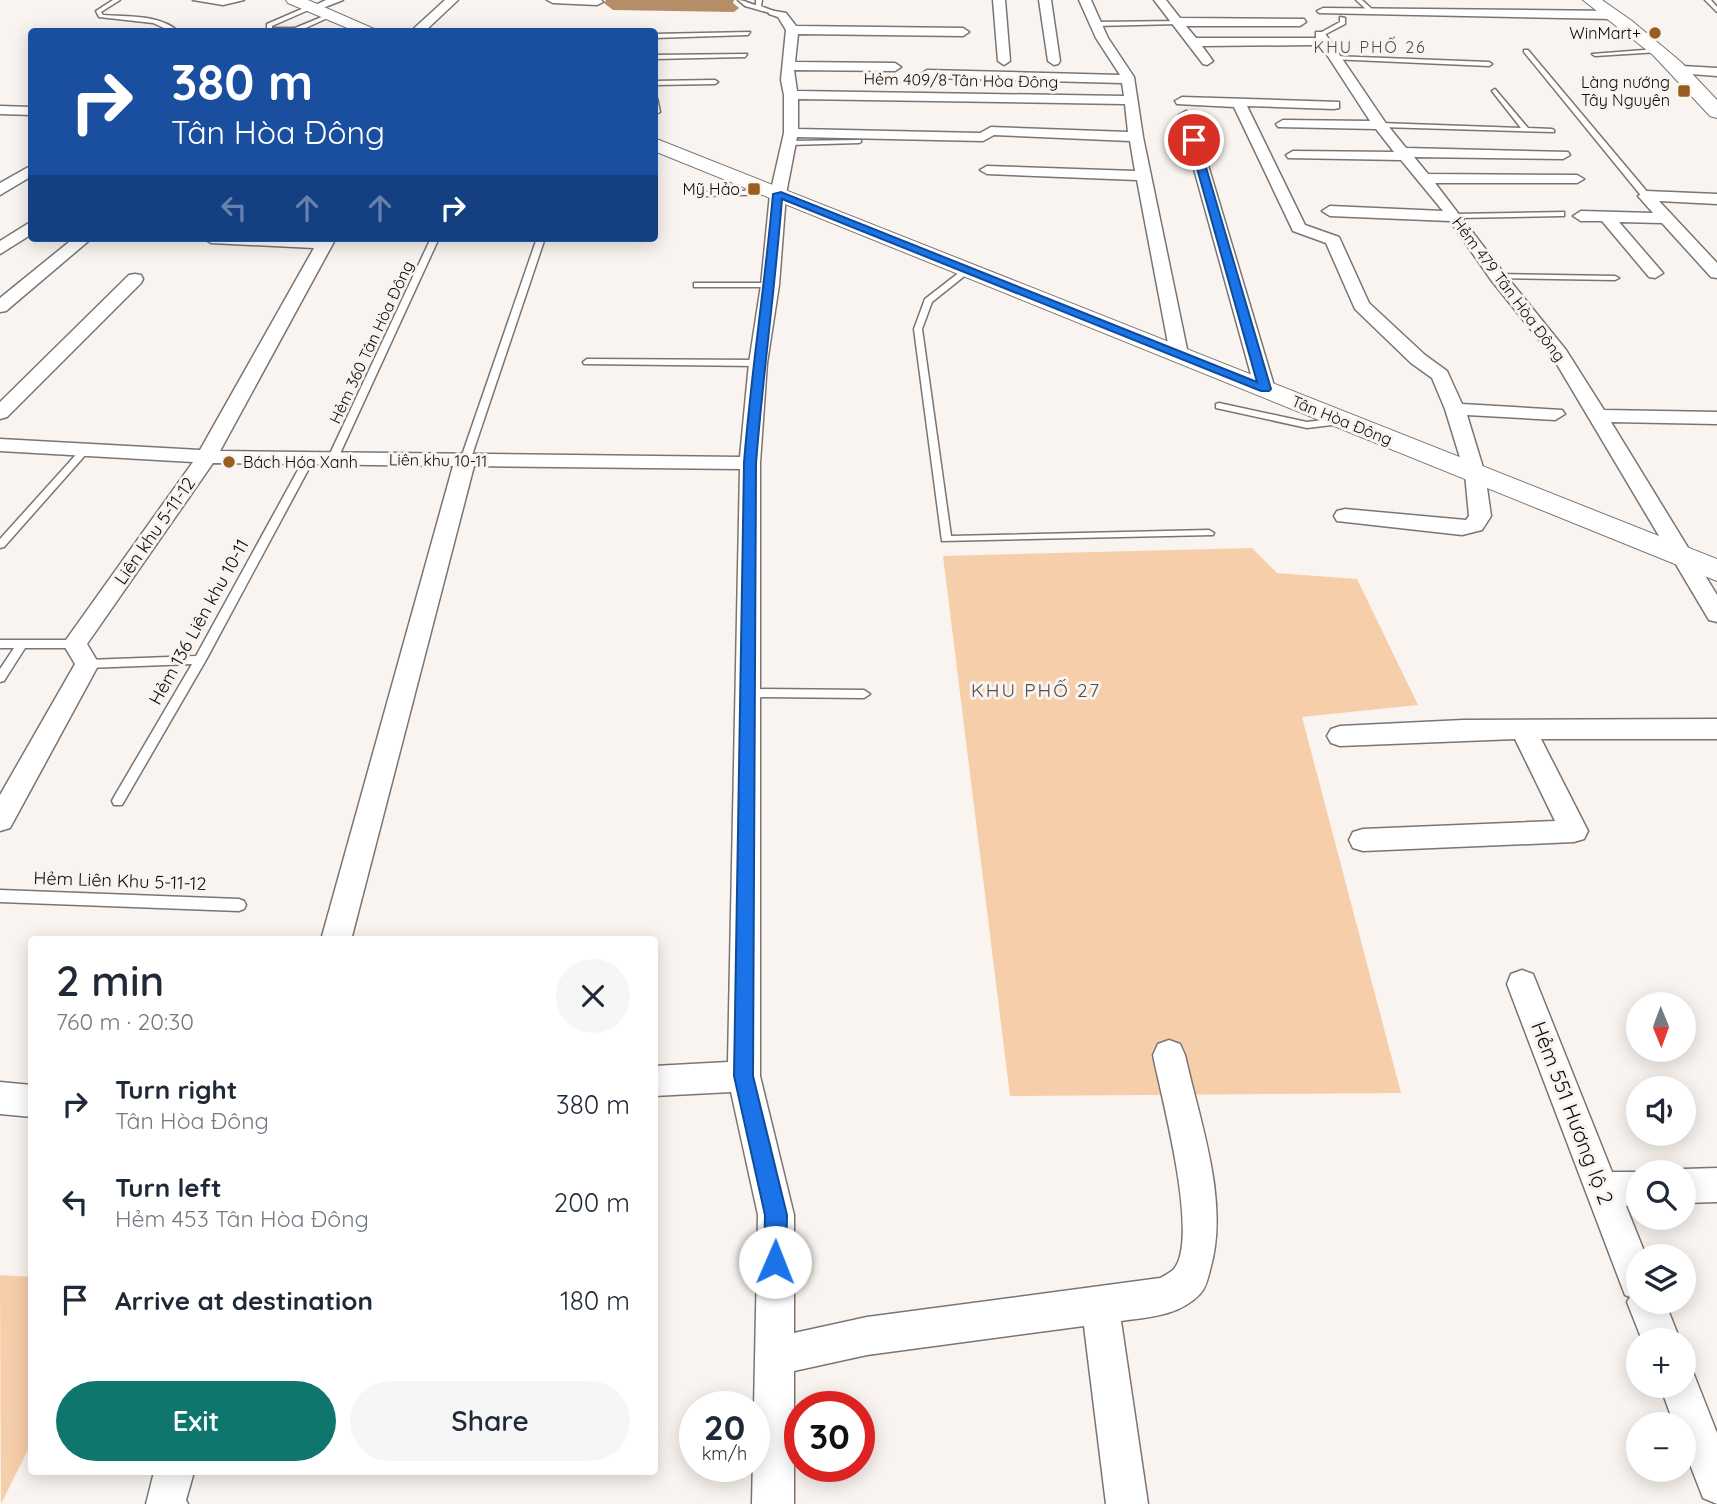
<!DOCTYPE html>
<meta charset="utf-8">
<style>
:root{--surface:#fff;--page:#f6f6f7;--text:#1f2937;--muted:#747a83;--accent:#0f766e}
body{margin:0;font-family:Quicksand,sans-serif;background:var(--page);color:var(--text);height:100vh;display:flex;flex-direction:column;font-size:26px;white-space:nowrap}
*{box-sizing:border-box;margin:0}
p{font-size:23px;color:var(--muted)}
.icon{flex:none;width:38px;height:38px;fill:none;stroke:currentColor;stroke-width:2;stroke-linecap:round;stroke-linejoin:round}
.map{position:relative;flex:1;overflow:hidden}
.panel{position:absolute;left:28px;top:936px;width:630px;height:539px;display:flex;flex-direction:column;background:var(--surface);border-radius:7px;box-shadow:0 4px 18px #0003}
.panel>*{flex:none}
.hud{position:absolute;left:28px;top:28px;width:630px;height:214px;border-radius:7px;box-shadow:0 4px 18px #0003;background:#1a4fa0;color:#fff;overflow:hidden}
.needle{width:46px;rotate:179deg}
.fabs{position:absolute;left:1626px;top:992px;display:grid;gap:14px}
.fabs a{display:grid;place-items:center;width:70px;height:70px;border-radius:50%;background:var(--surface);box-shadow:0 4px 18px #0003;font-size:35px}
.speed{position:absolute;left:679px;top:1391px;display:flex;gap:14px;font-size:35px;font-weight:700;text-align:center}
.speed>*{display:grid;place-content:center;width:91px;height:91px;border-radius:50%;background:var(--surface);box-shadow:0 4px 18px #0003;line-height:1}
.speed small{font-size:18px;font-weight:400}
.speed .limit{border:10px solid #d22;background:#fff;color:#111}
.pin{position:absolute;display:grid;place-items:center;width:60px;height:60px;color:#fff;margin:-30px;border:4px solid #fff;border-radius:50%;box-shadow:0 2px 7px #0007}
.me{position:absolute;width:77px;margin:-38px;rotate:1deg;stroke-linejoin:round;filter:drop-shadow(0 0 5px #0008)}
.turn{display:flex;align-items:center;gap:24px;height:147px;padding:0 28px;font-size:32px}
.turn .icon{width:91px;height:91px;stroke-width:2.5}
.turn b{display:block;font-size:49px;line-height:60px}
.lanes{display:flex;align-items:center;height:66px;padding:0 28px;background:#0003;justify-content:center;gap:35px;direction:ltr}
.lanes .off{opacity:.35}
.round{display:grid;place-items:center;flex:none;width:74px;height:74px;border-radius:37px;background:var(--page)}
.head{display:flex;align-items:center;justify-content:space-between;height:119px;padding:0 28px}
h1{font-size:42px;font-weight:600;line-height:52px}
.action{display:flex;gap:14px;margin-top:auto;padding:14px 28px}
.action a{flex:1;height:80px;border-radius:42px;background:var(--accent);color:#fff;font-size:28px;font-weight:600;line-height:80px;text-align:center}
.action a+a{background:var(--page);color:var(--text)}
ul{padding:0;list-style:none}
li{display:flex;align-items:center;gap:21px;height:98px;padding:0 28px}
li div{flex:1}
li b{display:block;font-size:26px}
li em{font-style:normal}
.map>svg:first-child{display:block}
.green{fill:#f7ceaa}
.water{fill:#b58d69}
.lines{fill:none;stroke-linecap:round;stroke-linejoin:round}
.lane-casing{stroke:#7a7572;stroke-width:3}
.street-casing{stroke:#7a7572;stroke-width:3}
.secondary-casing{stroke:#7a7572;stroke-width:2}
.lane{fill:#fff;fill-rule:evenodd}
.street{fill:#fff;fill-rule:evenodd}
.secondary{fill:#fff;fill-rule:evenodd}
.route{fill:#1a73e8;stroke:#114b97;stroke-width:2}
.poi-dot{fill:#995d1e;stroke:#f9f4ef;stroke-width:2.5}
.labels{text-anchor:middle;stroke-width:6;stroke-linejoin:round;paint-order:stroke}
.far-poi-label{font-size:16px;fill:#0d0b0a;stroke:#f9f4ef;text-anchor:end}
.far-neighbourhood-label{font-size:16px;letter-spacing:2px;fill:#524e4a;stroke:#f9f4ef}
.far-street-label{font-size:16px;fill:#0d0b0a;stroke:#f9f4ef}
.street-label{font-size:18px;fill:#0d0b0a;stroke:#f9f4ef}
.neighbourhood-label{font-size:19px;letter-spacing:2px;fill:#524e4a;stroke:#f9f4ef}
.near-street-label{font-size:21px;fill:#0d0b0a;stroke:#f9f4ef}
</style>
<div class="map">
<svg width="1717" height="1504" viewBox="0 0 1717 1504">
<rect width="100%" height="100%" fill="#f9f4ef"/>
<!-- green -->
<path class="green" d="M 1252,548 L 1277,573 L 1357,579 L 1418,705 L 1302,717 L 1401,1093 L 1010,1096 L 943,556 Z
M 0,1275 L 32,1277 L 31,1444 L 1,1504 Z"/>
<!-- water -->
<path class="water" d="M 606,0 L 734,0 L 733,3 L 739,8 L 734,12 L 613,10 L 604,3 Z"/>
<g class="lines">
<!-- lane casing -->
<g class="lane-casing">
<path id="lane" d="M 113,0 L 120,0 L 101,12 L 103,15 C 127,17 160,14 179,32 L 173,32 L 153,23 L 99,17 L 96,11 Z
M 193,0 L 244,0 L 223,5 Z
M 738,0 C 745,0 749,4 756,5 L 756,0 L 762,0 L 761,6 L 776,12 L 773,14 L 745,6 Z
M 1356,0 L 1362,0 L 1373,10 L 1368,11 Z
M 1705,0 L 1711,0 L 1717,7 L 1717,12 Z
M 311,5 L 313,8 L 272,26 L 272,28 L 295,28 L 329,14 L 334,15 L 297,32 L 267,30 L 267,24 Z
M 1340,17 L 1345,18 L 1345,24 L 1322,36 L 1318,36 L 1318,34 L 1340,22 Z
M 1180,21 L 1178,24 L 1096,26 L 1093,24 L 1096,22 Z
M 750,32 L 748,35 L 654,38 L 654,34 Z
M 1657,49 L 1659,52 L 1595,56 L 1592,54 Z
M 1524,50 L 1528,50 L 1649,194 L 1649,198 L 1643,198 L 1524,52 Z
M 747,54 L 745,57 L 654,59 L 654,55 Z
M 1333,56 L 1489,62 L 1492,64 L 1489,66 L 1331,59 Z
M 654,81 L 715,80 L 718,82 L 715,84 L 654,85 Z
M 1495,89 L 1528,128 L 1552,129 L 1554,130 L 1554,132 L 1380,127 L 1377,125 L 1380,123 L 1521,128 L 1492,91 Z
M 654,96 L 657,98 L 660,112 L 654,115 Z
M 861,140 L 861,142 L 859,143 L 789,145 L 786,143 L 789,141 Z
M 777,190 L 778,192 L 774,194 L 706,196 L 702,194 L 706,192 Z
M 1564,212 L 1564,216 L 1561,216 L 1455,218 L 1451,216 L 1455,214 Z
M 431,238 L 439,238 L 338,458 L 336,460 L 330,460 L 328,458 Z
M 537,238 L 545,238 L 470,461 L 468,463 L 462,463 L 460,461 Z
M 965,268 L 972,270 L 932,302 L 922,329 L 951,536 L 1209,530 L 1214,533 L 1213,535 L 942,541 L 914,329 L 925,299 Z
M 1494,274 L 1615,276 L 1619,278 L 1615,280 L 1497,278 L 1493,276 Z
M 694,283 L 770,283 L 774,285 L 770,287 L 694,287 Z
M 587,359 L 758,360 L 762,363 L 758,366 L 584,364 L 583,362 Z
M 1219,403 L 1307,422 L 1340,418 L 1345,421 L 1340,424 L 1307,428 L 1216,408 L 1216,404 Z
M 85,447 L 90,450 L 88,452 L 4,547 L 0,548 L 0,539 L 82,448 Z
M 309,456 L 314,459 L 206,660 L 122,805 L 114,805 L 112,801 L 114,797 L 192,664 L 87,668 L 81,664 L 87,660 L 196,656 L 304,459 Z
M 0,640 L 75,640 L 81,644 L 75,648 L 25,648 L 4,681 L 0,682 L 0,669 L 14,648 L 0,648 Z
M 748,689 L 864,690 L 870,694 L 864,698 L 748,697 L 742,693 Z
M 0,890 L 239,899 L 244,901 L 246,905 L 244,909 L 239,911 L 0,902 Z"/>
</g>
<!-- street casing -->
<g class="street-casing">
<path id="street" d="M 326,0 L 343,0 L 315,11 L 309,8 Z
M 445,0 L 458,0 L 424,32 L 410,32 Z
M 547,0 L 601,0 L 603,2 L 597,5 L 553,3 Z
M 993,0 L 1005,0 L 1010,61 L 1004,65 L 998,61 Z
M 1039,0 L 1051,0 L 1060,61 L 1058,64 L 1054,65 L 1048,61 Z
M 1079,0 L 1091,0 L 1108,38 L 1134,77 L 1143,137 L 1188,354 L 1185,358 L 1179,360 L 1170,354 L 1137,180 L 987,174 L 980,170 L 987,166 L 1135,171 L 1130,141 L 994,135 L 983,141 L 797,137 L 786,194 L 779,285 L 767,363 L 760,463 L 760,1076 L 794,1215 L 794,1333 L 867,1317 L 1160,1278 C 1164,1276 1171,1272 1174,1269 C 1200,1237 1161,1096 1153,1055 L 1158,1044 L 1169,1040 L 1180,1044 L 1185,1055 C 1200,1123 1230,1202 1210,1270 C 1208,1278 1206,1288 1200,1294 C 1179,1316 1149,1317 1121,1321 L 1148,1504 L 1106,1504 L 1084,1326 L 867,1355 L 794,1371 L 794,1504 L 752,1504 L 758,1215 L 731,1092 L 654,1096 L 654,1066 L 728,1062 L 740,469 L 474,466 L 351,940 L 321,940 L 453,466 L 213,463 L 87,644 L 99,664 L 10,828 L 0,831 L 0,795 L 75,664 L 63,644 L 193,462 L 0,451 L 0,439 L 200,450 L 314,248 L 211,243 L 203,238 L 336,238 L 220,451 L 740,457 L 749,363 L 761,285 L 770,194 L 784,133 L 784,95 L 781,80 L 786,30 L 778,17 L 769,14 L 769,10 L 786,13 L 796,26 L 963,28 L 969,32 L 963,36 L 798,34 L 795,62 L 895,63 L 901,67 L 895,71 L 794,70 L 797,91 L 1124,96 L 1122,83 L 927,78 L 921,74 L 927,70 L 1120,75 L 1096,38 ZM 798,99 L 1125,104 L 1128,132 L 991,127 L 980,133 L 798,129 Z
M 1154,0 L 1166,0 L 1180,18 L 1304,19 L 1306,22 L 1300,26 L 1186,26 L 1196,38 L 1316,38 L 1316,32 L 1324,32 L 1385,122 L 1406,148 L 1568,152 L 1570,155 L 1563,159 L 1414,157 L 1428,174 L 1577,175 L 1584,179 L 1577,183 L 1435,183 L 1503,272 L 1566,350 L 1604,410 L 1717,412 L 1717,424 L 1611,422 L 1717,595 L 1717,622 L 1709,620 L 1552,356 L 1491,280 L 1450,221 L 1330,216 L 1322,211 L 1330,206 L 1443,211 L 1401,160 L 1288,158 L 1286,155 L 1293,151 L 1394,152 L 1376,129 L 1278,127 L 1276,124 L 1283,120 L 1370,121 L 1318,41 L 1312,45 L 1202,46 L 1213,61 L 1207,65 L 1203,64 Z
M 1323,8 L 1614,11 L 1620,15 L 1614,19 L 1319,13 L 1317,11 Z
M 1682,66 L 1717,68 L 1717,76 L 1677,73 L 1676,70 Z
M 1182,97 L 1339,102 L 1339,108 L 1334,109 L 1247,106 L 1305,225 L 1339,237 L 1369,303 L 1425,355 L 1447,371 L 1462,404 L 1562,410 L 1565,414 L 1555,420 L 1467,415 L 1485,474 L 1491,516 L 1482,530 L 1462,535 L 1337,521 L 1334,516 L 1337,511 L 1345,509 L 1466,520 L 1469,516 L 1465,474 L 1445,409 L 1432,378 L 1411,363 L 1355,309 L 1326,243 L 1293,231 L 1234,107 L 1177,104 L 1175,101 Z
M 0,106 L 32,107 L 32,115 L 0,114 Z
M 1186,111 L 1193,115 L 1275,389 L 1272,393 L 1265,395 L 1255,389 L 1179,115 Z
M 32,165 L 32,176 L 0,195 L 0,183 Z
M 1646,191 L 1717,194 L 1717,204 L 1659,201 L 1717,263 L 1717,278 L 1711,277 L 1662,223 L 1619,222 L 1663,273 L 1655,278 L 1649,277 L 1602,221 L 1581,221 L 1573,216 L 1581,211 L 1653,213 L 1638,196 Z
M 32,221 L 32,234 L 0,254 L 0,241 Z
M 74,238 L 92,238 L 6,311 L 0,312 L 0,298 Z
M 135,274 L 141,275 L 143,279 L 141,283 L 7,417 L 0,419 L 0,402 L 129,275 Z
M 1717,719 L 1717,739 L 1541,739 L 1588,831 L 1584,839 L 1574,842 L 1363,851 L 1353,848 L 1349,840 L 1353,832 L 1363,829 L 1555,821 L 1515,739 L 1340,746 L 1331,743 L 1327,736 L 1331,729 L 1340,726 L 1463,720 Z
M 1522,970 L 1533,974 L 1537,984 L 1612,1172 L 1643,1172 L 1638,1172 L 1638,1205 L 1626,1206 L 1646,1256 L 1638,1256 L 1638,1302 L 1665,1302 L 1680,1340 L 1642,1340 L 1627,1302 L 1630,1297 L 1625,1295 L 1620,1282 L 1507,984 L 1511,974 Z
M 0,1082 L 32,1085 L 32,1117 L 0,1114 Z
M 1717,1168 L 1717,1202 L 1684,1203 L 1684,1172 L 1675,1172 L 1684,1169 Z
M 1684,1368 L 1693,1372 L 1717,1433 L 1717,1504 L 1703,1498 L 1684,1449 L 1684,1424 L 1674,1424 L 1660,1386 L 1684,1386 Z
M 154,1472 L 194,1472 L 186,1500 L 188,1504 L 146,1504 Z"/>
</g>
<!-- secondary casing -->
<g class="secondary-casing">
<path id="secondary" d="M 286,0 L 308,0 L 381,32 L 357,32 L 288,3 Z
M 1583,0 L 1602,0 L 1632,21 L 1681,62 L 1717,100 L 1717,118 L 1710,116 L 1653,55 Z
M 654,138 L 1717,559 L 1717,581 L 654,151 Z"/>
</g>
<!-- lane -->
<use href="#lane" class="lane"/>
<!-- street -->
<use href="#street" class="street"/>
<!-- secondary -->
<use href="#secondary" class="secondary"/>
</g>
<!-- route -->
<path class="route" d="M 1194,137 L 1198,140 L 1271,389 L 1269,391 L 1261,391 L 782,199 C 775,287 763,375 756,463 L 753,1076 L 787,1215 L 786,1262 L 783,1270 L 775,1273 L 767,1270 L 764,1262 L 765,1215 L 734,1076 L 744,463 C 751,373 765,284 773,194 L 781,192 L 1257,382 L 1189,140 Z"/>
<!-- markers -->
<g class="poi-dot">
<circle cx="1655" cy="33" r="7"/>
<rect x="1677" y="84" width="14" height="14" rx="3.5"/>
<rect x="747" y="182" width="14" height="14" rx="3.5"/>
<circle cx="229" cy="462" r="7"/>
</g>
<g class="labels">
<!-- far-poi labels -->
<g class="far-poi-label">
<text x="1641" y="39">WinMart+</text>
<text x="1670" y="88">Làng nướng<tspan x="1670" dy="18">Tây Nguyên</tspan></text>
<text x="740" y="195">Mỹ Hảo</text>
<text x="243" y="468" text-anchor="start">Bách Hóa Xanh</text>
</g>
<!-- far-neighbourhood labels -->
<g class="far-neighbourhood-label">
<text x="1370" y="53">KHU PHỐ 26</text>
</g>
<!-- far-street labels -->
<g class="far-street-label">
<text transform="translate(961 80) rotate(1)" y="6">Hẻm 409/8 Tân Hòa Đông</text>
<text transform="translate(1509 289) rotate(53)" y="6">Hẻm 479 Tân Hòa Đông</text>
<text transform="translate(371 342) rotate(-65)" y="6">Hẻm 360 Tân Hòa Đông</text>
<text transform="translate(1342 420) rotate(22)" y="6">Tân Hòa Đông</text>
<text transform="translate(438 460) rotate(1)" y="6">Liên khu 10-11</text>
</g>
<!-- street labels -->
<g class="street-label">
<text transform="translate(155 531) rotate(-55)" y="6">Liên khu 5-11-12</text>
<text transform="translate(199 622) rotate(-61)" y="6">Hẻm 136 Liên khu 10-11</text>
<text transform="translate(120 881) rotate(2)" y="6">Hẻm Liên Khu 5-11-12</text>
</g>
<!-- neighbourhood labels -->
<g class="neighbourhood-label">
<text x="1036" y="697">KHU PHỐ 27</text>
</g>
<!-- near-street labels -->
<g class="near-street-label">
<text transform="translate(1572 1113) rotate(69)" y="7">Hẻm 551 Hương lộ 2</text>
</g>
</g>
</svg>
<div class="fabs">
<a><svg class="needle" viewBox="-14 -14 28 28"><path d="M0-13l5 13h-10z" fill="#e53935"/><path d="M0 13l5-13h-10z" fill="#747a83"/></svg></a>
<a><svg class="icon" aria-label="sound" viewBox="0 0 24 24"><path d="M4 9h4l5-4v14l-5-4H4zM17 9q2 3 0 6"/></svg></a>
<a><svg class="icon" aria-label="search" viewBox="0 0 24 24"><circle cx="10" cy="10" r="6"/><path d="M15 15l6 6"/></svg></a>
<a><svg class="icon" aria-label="layers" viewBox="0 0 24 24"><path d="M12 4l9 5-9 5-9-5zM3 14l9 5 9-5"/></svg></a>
<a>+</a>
<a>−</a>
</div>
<div class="speed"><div>20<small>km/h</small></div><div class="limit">30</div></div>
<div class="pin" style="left:1194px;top:140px;background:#d93025"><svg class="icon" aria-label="arrive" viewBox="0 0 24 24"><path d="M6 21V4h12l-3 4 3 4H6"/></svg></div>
<svg class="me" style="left:775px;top:1262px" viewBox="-20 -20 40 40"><circle r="19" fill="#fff"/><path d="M0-13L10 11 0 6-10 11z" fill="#1a73e8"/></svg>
<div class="hud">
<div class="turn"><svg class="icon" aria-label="right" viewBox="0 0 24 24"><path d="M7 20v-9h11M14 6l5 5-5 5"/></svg><div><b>380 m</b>Tân Hòa Đông</div></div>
<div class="lanes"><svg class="icon off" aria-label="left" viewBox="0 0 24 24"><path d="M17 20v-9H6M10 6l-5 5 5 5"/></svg><svg class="icon off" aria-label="ahead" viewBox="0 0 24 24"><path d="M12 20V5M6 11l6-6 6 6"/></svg><svg class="icon off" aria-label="ahead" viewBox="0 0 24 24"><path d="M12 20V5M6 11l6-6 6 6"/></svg><svg class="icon" aria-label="right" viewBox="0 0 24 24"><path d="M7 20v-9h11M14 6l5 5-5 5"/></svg></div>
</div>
<section class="panel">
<div class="head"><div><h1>2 min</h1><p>760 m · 20:30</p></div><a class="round"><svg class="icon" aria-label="close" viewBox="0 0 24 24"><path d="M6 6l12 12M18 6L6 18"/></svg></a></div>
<ul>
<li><svg class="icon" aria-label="right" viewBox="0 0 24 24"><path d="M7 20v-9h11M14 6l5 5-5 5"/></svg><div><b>Turn right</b><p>Tân Hòa Đông</p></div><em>380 m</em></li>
<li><svg class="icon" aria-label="left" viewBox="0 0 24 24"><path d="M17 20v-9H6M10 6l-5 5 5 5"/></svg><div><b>Turn left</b><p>Hẻm 453 Tân Hòa Đông</p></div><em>200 m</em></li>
<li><svg class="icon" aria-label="arrive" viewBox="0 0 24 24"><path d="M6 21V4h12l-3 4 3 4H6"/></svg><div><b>Arrive at destination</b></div><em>180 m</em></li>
</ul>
<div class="action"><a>Exit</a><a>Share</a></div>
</section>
</div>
